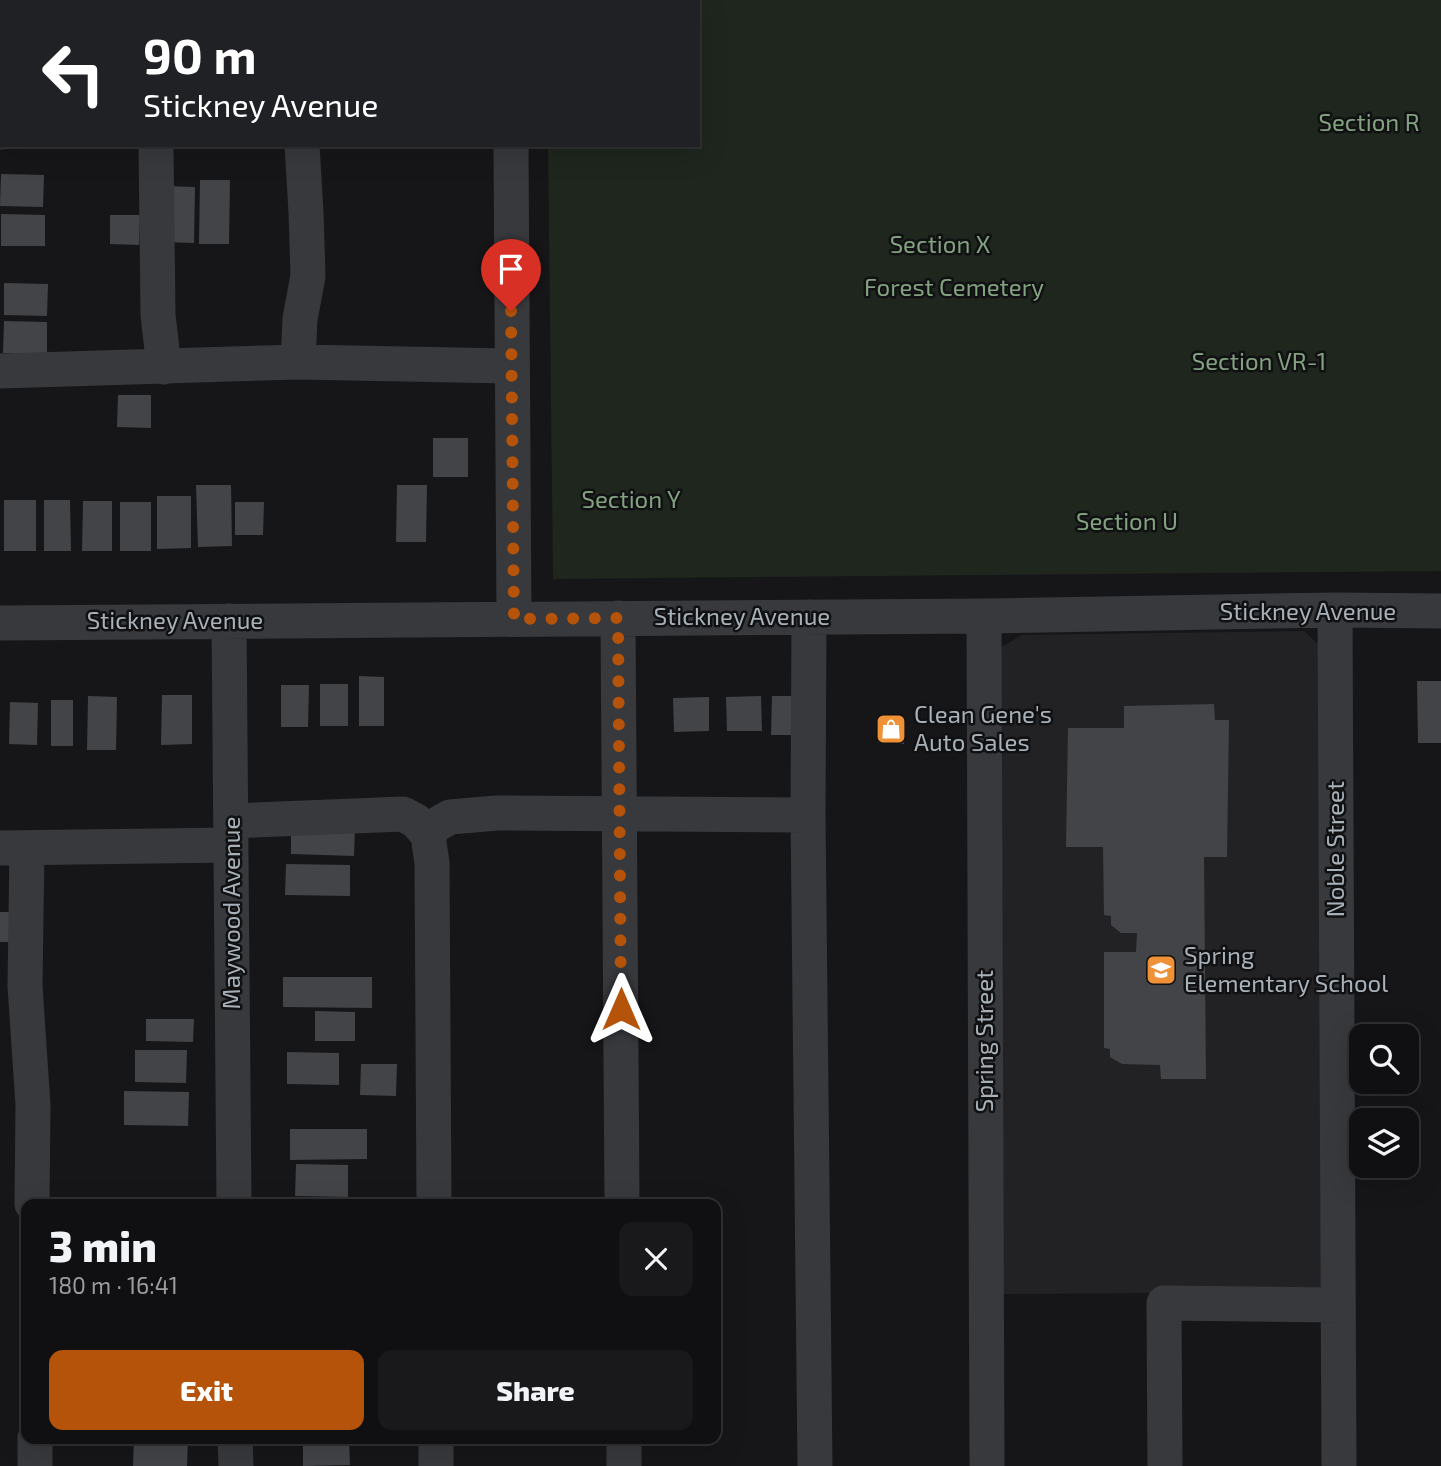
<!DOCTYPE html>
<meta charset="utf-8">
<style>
:root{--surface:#101012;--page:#19191b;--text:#f1f3f6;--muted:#9c9d9f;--line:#303032;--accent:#b45309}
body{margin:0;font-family:"Exo 2",sans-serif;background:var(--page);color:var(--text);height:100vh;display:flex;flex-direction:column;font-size:26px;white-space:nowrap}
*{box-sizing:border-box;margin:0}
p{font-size:23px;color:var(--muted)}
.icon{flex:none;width:38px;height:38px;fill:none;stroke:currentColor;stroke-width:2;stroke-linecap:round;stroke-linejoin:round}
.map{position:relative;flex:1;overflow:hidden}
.sheet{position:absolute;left:21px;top:1199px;width:700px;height:245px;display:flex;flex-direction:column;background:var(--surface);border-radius:14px;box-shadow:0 7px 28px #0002,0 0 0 2px var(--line)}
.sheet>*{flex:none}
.banner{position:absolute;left:0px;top:0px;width:700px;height:147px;box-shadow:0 7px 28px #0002,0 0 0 2px var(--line);background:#202124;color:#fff;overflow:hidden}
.fabs{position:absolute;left:1349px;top:1024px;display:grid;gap:14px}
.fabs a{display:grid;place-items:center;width:70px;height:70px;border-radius:14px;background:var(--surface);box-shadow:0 7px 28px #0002,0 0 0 2px var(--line);font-size:35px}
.pin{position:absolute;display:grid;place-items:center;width:60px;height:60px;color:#fff;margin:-72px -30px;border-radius:50% 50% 50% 0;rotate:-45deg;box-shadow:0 0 7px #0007}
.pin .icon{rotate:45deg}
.me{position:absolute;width:77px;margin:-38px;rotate:0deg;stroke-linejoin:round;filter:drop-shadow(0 0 5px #0008)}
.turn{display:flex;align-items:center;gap:24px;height:147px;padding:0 28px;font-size:32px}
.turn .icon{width:91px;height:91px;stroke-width:2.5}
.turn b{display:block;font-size:49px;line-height:60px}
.round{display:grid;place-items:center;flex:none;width:74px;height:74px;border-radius:14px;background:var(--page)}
.headline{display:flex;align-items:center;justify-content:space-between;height:119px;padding:0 28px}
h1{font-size:42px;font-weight:800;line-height:52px}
.action{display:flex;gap:14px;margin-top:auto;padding:14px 28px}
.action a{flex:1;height:80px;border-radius:14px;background:var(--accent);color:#fff;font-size:28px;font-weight:800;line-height:80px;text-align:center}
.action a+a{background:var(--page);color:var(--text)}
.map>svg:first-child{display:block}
.built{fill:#222225}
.green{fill:#1e261e}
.building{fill:#424448}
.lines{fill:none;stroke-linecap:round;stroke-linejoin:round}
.minor{stroke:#37393d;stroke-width:35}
.route{stroke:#b45309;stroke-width:12;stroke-dasharray:0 21.6}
.labels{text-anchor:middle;stroke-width:5;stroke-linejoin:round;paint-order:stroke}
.park-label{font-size:24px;fill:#83a280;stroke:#111113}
.street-label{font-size:24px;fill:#a8b0b8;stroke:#111113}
.poi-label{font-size:24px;fill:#a8b0b8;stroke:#111113;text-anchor:start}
</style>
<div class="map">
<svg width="1441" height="1466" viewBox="0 0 1441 1466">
<rect width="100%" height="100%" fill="#161618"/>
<!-- built -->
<path class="built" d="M 1304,631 L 1320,646 L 1322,1292 L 1003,1294 L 1000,648 L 1022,635 Z"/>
<!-- green -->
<path class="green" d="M 547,0 L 1441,0 L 1441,571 L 553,579 L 548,145 L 698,145 L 698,2 L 547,2 Z"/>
<!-- building -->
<path class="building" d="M 1,174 L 44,175 L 43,207 L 0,206 Z
M 200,180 L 230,180 L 229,244 L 199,244 Z
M 166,186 L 195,187 L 194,243 L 165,242 Z
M 1,214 L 45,215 L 45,246 L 1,246 Z
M 110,215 L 140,215 L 139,245 L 110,244 Z
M 4,283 L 48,284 L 47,316 L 4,315 Z
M 4,321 L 47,322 L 47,353 L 3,353 Z
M 118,395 L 151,395 L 151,428 L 117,427 Z
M 433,438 L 468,438 L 468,477 L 433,477 Z
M 196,485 L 231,485 L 232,546 L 198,547 Z
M 397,485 L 427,485 L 426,542 L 396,542 Z
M 157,496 L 191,496 L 191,548 L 157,549 Z
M 4,500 L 36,500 L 36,551 L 4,551 Z
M 44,500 L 70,500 L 71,551 L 44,551 Z
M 83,501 L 112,501 L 112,551 L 82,551 Z
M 120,502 L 151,502 L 151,551 L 120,551 Z
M 235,502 L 264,502 L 263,535 L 235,535 Z
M 359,676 L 384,677 L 384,726 L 359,726 Z
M 1417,681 L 1441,681 L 1441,743 L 1418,743 Z
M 320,684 L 348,684 L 348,726 L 320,726 Z
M 281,685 L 309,685 L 308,727 L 281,727 Z
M 162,695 L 192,695 L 192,744 L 161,745 Z
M 88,696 L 117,697 L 116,750 L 87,750 Z
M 761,696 L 762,731 L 727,731 L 726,697 Z
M 772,696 L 800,696 L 799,735 L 771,735 Z
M 709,697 L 709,731 L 674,732 L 673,698 Z
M 51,700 L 73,700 L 73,746 L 51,746 Z
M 10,702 L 38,703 L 37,745 L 9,744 Z
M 1214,704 L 1215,720 L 1229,720 L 1227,857 L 1204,857 L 1206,1079 L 1161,1079 L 1160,1065 L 1122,1064 L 1110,1057 L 1110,1049 L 1104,1048 L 1104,952 L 1136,952 L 1137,933 L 1121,933 L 1111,925 L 1111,916 L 1104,915 L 1103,847 L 1066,847 L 1068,728 L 1124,728 L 1124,706 Z
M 878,717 L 904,718 L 904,744 L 878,743 Z
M 291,826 L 355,827 L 354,856 L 291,854 Z
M 286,864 L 350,865 L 350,896 L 285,895 Z
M 0,912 L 11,912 L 10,942 L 0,942 Z
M 283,977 L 372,977 L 372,1008 L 283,1007 Z
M 315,1011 L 355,1012 L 355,1041 L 315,1041 Z
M 146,1019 L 194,1019 L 193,1042 L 146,1041 Z
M 135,1050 L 187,1050 L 186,1083 L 135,1082 Z
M 287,1052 L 339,1053 L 339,1085 L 287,1084 Z
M 361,1064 L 397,1064 L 396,1096 L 360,1095 Z
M 124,1091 L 189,1092 L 188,1126 L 124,1125 Z
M 290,1129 L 367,1129 L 367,1159 L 290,1160 Z
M 296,1164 L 348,1165 L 348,1197 L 295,1196 Z
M 134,1438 L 188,1438 L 187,1466 L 133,1466 Z
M 303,1438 L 349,1438 L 350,1465 L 303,1466 Z"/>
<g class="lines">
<!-- minor -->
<path class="minor" d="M 154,0 L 154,2
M 307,0 L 307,2
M 509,0 L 509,2
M 0,132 L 2,132
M 156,145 L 158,315 L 164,367
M 511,145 L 514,619
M 298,362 L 300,319 L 308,276 L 306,212 L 302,145
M 0,371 L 298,362 L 511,366
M 1335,610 L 1339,1466
M 984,616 L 987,1466
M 809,617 L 808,815 L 815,1466
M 618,618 L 622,1204
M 229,621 L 234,1204
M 0,623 L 984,616 L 1335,610 L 1441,611
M 231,821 L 403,814 L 416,821 L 428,835 L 436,825 L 450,817 L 497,813 L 808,815
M 428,835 L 432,863 L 434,1204
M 0,848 L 231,845
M 27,848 L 25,986 L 33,1105 L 32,1204
M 35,1438 L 35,1466
M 235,1438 L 236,1466
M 436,1438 L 436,1466
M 624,1438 L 624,1466
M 1165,1466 L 1164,1303 L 1338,1305"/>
</g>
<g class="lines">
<!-- route -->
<path class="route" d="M 511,311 L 514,619 L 618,618 L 621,1009"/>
</g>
<!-- icons -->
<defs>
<g id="shop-square" transform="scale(1.575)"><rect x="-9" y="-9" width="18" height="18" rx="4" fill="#ef9137" stroke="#111113"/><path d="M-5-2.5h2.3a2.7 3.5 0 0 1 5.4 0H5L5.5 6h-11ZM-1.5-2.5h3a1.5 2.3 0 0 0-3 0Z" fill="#fff"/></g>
<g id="school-square" transform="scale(1.575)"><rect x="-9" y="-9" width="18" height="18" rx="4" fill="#ef9137" stroke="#111113"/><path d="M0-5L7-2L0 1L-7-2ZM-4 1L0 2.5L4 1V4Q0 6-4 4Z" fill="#fff"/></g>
</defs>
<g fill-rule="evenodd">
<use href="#shop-square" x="891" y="729"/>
<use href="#school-square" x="1161" y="970"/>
</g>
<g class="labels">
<!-- park labels -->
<g class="park-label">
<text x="1369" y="131">Section R</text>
<text x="940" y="253">Section X</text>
<text x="954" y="296">Forest Cemetery</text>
<text x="1259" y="370">Section VR-1</text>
<text x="631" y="508">Section Y</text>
<text x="1127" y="530">Section U</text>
</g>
<!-- street labels -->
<g class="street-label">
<text x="1308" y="620">Stickney Avenue</text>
<text x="742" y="625">Stickney Avenue</text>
<text x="175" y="629">Stickney Avenue</text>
<text transform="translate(1336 849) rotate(-90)" y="8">Noble Street</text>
<text transform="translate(232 913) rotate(-90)" y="8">Maywood Avenue</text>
<text transform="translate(985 1041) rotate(-90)" y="8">Spring Street</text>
</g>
<!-- poi labels -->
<g class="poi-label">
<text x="914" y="723">Clean Gene's<tspan x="914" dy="28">Auto Sales</tspan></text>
<text x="1184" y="964">Spring<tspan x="1184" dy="28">Elementary School</tspan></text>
</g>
</g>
</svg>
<div class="fabs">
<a><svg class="icon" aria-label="search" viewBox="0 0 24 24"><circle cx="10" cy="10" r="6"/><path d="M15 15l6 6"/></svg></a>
<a><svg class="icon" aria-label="layers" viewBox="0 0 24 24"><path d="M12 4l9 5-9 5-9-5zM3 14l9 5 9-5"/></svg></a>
</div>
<div class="pin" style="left:511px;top:311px;background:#d93025"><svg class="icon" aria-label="arrive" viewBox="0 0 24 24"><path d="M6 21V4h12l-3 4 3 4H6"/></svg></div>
<svg class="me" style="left:621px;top:1009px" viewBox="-20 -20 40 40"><path d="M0-17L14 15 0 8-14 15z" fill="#b45309" stroke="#fff" stroke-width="4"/></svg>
<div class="banner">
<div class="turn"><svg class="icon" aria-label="left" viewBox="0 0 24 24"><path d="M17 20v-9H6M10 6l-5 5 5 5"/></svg><div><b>90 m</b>Stickney Avenue</div></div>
</div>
<section class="sheet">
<div class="headline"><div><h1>3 min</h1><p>180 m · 16:41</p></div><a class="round"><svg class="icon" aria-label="close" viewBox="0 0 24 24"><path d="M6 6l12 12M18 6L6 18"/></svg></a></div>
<div class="action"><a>Exit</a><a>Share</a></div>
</section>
</div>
